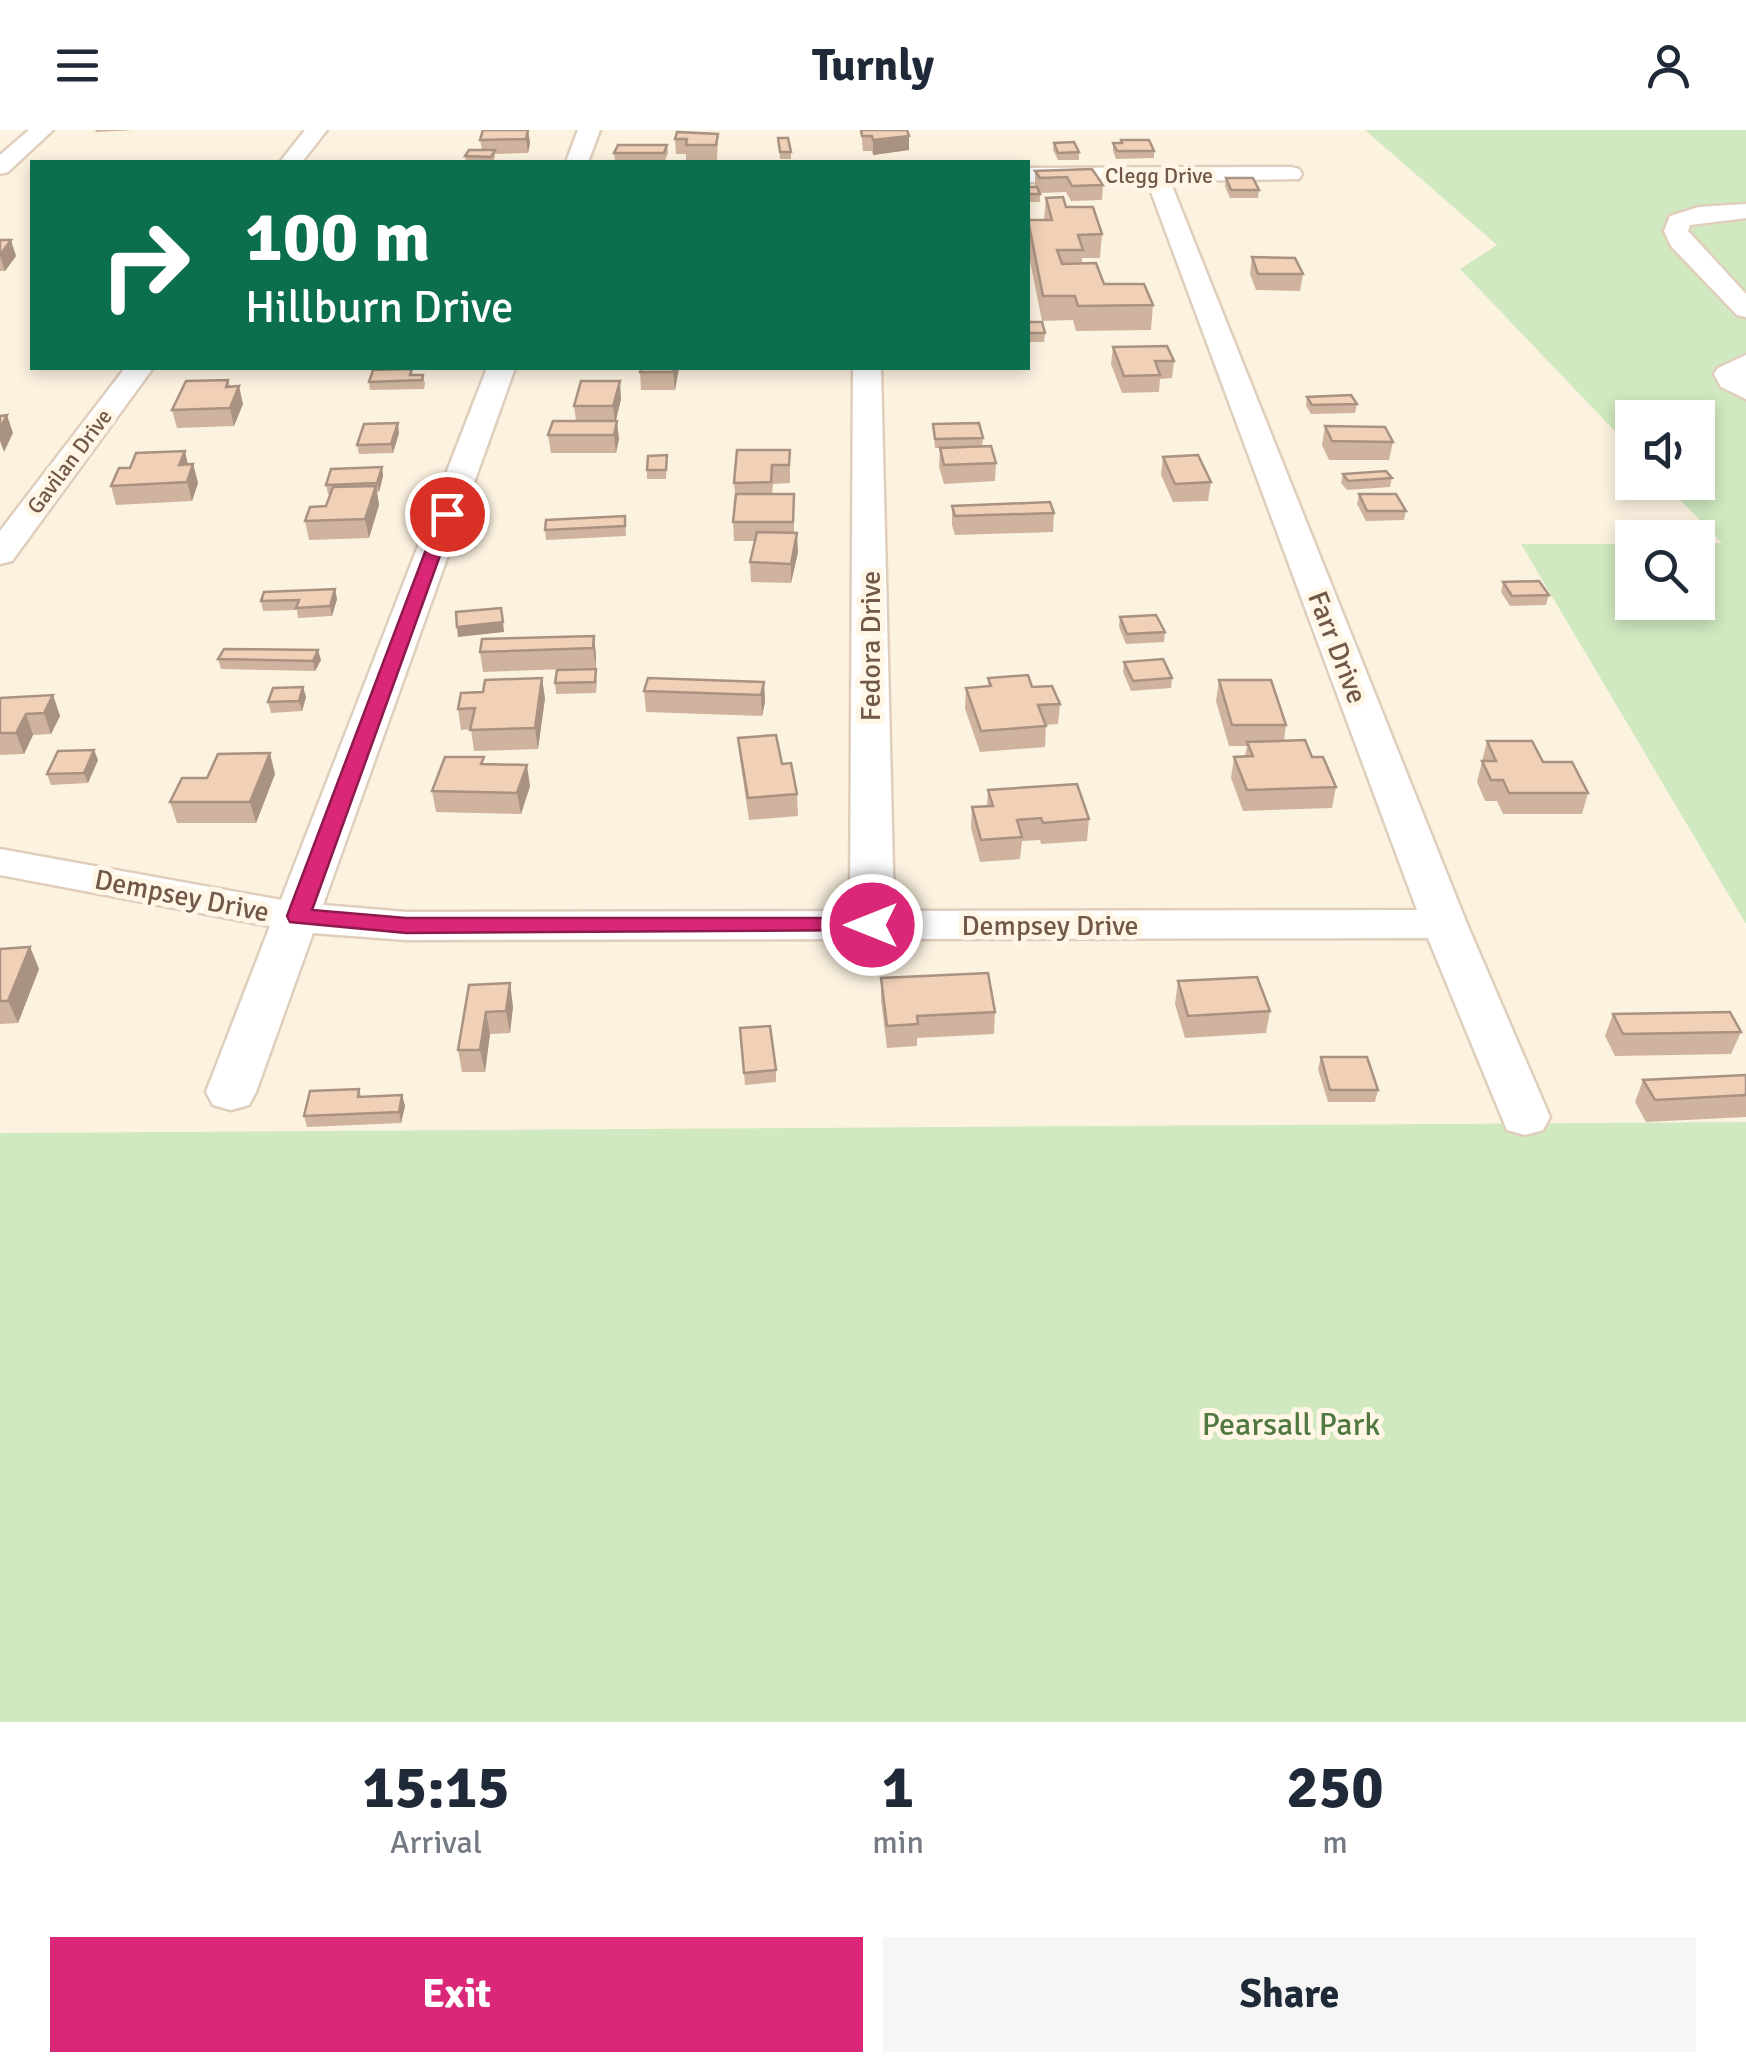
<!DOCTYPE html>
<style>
:root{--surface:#fff;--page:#f6f6f7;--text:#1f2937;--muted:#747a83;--accent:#db2777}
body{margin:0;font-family:Signika,sans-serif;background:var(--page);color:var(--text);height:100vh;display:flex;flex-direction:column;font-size:38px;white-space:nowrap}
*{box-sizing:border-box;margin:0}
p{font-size:32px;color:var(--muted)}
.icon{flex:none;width:55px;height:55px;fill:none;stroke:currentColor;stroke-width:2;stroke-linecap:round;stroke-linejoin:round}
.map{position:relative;height:1592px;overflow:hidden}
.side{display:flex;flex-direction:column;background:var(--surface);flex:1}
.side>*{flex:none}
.banner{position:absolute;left:30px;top:30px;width:1000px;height:210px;border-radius:0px;box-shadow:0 5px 15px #0003;background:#0b6e4f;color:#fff;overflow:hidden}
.fabs{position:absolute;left:1615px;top:270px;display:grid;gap:20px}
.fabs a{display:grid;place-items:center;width:100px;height:100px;border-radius:0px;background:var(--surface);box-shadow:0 5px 15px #0003;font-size:50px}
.pin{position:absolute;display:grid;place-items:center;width:85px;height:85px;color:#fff;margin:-42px;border:5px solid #fff;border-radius:50%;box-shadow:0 2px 10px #0007}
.me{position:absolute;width:110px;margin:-55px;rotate:270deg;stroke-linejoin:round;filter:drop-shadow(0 0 8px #0008)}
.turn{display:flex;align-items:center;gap:35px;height:210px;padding:0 50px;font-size:45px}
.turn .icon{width:130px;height:130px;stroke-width:2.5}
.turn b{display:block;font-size:70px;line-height:85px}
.eta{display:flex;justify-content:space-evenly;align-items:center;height:170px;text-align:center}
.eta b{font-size:60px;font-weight:700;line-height:70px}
.primary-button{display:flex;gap:20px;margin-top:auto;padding:20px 50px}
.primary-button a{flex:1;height:115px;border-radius:0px;background:var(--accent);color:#fff;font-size:40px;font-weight:700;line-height:115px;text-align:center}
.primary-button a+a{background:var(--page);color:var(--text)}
header{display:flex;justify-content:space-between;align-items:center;height:130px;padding:0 50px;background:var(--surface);font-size:45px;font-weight:700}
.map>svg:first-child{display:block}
.green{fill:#d0e9c0}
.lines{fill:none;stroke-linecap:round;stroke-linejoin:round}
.minor-casing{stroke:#e0cebd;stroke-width:5}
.minor{fill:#fff;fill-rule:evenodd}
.wall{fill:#cfb39e}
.shaded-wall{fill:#a99281}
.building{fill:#f1d0b8;stroke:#a99281;stroke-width:2.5}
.route{fill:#db2777;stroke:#8e194d;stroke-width:2.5}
.labels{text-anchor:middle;stroke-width:10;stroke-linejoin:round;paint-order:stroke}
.far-street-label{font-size:22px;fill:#725848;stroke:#fff6e6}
.street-label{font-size:28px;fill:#725848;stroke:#fff6e6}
.near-park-label{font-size:32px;fill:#507841;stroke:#fff6e6}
</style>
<header><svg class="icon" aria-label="menu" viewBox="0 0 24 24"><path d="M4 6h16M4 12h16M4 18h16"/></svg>Turnly<svg class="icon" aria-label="person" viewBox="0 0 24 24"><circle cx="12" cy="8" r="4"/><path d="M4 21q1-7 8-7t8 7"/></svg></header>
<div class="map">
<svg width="1746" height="1592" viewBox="0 0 1746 1592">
<rect width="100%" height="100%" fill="#fcf2e0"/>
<!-- green -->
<path class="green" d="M 1365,0 L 1746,0 L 1746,794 L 1521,414 L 1632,414 L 1632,472 L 1698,472 L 1698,414 L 1722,413 L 1664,353 L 1698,352 L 1698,288 L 1632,288 L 1632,319 L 1460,139 L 1497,115 Z
M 1746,992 L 1746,1592 L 0,1592 L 0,1003 Z"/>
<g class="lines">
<!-- minor casing -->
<g class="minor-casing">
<path id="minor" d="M 29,0 L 53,0 L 8,42 L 0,44 L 0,25 Z
M 305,0 L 327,0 L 302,32 L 280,32 Z
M 578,0 L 600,0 L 588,32 L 566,32 Z
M 1291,37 L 1299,39 L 1302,44 L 1299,49 L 1170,51 L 1467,794 L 1550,987 L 1543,1000 L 1525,1005 L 1507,1000 L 1428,808 L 406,810 L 313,803 L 256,962 L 249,975 L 231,980 L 213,975 L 206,962 L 270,796 L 0,745 L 0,719 L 281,770 L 487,238 L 515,238 L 323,775 L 406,782 L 850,781 L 853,238 L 881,238 L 894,781 L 1417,780 L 1147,51 L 1028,52 L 1028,38 Z
M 1746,74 L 1746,88 L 1690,95 L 1688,101 L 1746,164 L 1746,187 L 1737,185 L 1671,116 L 1664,101 L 1670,86 L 1699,77 Z
M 1746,225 L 1746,269 L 1721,257 L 1714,244 L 1718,238 Z
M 125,238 L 153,238 L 12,431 L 0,434 L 0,401 Z"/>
</g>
<!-- minor -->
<use href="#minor" class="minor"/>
</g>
<!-- wall -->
<path class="wall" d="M 95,0 L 135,0 L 96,2 Z
M 528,0 L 530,13 L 528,23 L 495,24 L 495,27 L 493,32 L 466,32 L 465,26 L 482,20 L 480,10 Z
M 861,0 L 909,6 L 909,20 L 873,25 L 872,21 L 863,21 Z
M 718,4 L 717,30 L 686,30 L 686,24 L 676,24 L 675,9 Z
M 778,8 L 791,22 L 791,29 L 780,29 Z
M 1121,10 L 1154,21 L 1154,28 L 1116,29 L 1113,21 L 1113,13 L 1121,13 Z
M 1054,13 L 1079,22 L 1079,30 L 1058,30 L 1053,20 Z
M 667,15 L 668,23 L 665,31 L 615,30 L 614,23 Z
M 1035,41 L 1103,55 L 1102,70 L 1071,71 L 1066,62 L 1040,63 L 1040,72 L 1028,72 L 1028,57 L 1035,57 Z
M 1226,48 L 1259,60 L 1258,68 L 1230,68 L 1225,56 Z
M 1046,68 L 1066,77 L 1102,104 L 1100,128 L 1082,128 L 1082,134 L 1104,154 L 1153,175 L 1151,200 L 1076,201 L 1073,190 L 1042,191 L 1028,121 L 1028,90 L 1044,90 Z
M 0,110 L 16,126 L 5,141 L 0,141 Z
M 1252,127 L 1303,144 L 1300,161 L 1256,160 L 1250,144 Z
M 1028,192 L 1045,203 L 1044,212 L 1028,212 Z
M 1113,217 L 1174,231 L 1172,248 L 1160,249 L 1159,262 L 1122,263 L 1111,234 Z
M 641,238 L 679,238 L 675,260 L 641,260 L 640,242 Z
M 423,245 L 425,254 L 424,259 L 370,260 L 369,252 Z
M 228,250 L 230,256 L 243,274 L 234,296 L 177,298 L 172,280 Z
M 1307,267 L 1357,274 L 1355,283 L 1311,284 L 1306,276 Z
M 621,269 L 616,291 L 619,309 L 616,323 L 551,323 L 548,305 L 576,291 L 574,276 Z
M 933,294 L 983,308 L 982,316 L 996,333 L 995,351 L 944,354 L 939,337 L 940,318 L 935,318 Z
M 1325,296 L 1393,312 L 1389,330 L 1329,330 L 1322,315 Z
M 399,303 L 393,323 L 359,324 L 357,315 Z
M 790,320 L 790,353 L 773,354 L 772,364 L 794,364 L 794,403 L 798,422 L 791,453 L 751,452 L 750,432 L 755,411 L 734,411 L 733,392 L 736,371 L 734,353 Z
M 667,325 L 666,349 L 647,349 L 647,340 Z
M 1163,327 L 1211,352 L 1208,371 L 1173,372 L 1161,345 Z
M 188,334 L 193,334 L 198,353 L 192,371 L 116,375 L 111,356 Z
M 382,337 L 383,346 L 379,362 L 377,362 L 379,375 L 369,408 L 309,410 L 305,391 L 326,376 L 330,364 L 328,364 L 326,355 Z
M 1343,344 L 1392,348 L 1390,357 L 1347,360 L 1341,353 Z
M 1359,364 L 1406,381 L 1404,390 L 1366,391 L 1357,374 Z
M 952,376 L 1054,383 L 1053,402 L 955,405 L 952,395 Z
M 625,386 L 626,406 L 546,410 L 545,400 Z
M 1503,452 L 1549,465 L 1546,475 L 1510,476 L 1501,462 Z
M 335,459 L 337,469 L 332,486 L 298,488 L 297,480 L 263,481 L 261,471 Z
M 1120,487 L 1165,502 L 1164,512 L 1126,514 L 1119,497 Z
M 594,506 L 596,526 L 596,538 L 483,542 L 480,522 Z
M 218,529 L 321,530 L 315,541 L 221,539 Z
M 1124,532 L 1172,548 L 1171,558 L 1131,561 L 1123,542 Z
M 988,548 L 1032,557 L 1060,574 L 1058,594 L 1046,595 L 1045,617 L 980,622 L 965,579 L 966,558 L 988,556 Z
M 597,550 L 596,563 L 556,564 L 555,553 Z
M 1219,550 L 1286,595 L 1284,611 L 1312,627 L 1336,657 L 1332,678 L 1243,681 L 1231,648 L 1234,627 L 1245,626 L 1247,616 L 1229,616 L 1216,571 Z
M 764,552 L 765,572 L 762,586 L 646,582 L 644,561 Z
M 303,557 L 306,567 L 302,581 L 271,583 L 268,572 Z
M 53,565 L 60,586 L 51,604 L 33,605 L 24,624 L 0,625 L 0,568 Z
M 545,568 L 538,619 L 474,621 L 471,599 L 461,600 L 458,579 Z
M 738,608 L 782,634 L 797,664 L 798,686 L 749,690 L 740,629 Z
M 1487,611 L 1543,632 L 1588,663 L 1582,684 L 1503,684 L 1497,671 L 1485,671 L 1477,652 Z
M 94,620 L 98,630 L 88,653 L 51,655 L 47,644 Z
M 275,644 L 256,693 L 177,693 L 170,672 L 207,648 Z
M 530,656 L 521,684 L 436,682 L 432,661 Z
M 988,660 L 1089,689 L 1087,711 L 1041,714 L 1040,710 L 1022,711 L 1020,729 L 980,732 L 971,698 L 972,677 L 987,676 Z
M 30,817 L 39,839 L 18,893 L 0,894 L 0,819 Z
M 881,848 L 995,882 L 994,904 L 917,908 L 917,916 L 887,918 L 881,870 Z
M 1178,851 L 1270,881 L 1266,903 L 1185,908 L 1175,874 Z
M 469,855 L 513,876 L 510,903 L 490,904 L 485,942 L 462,942 L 458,920 Z
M 1613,884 L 1741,902 L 1731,924 L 1615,926 L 1605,906 Z
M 740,898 L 776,940 L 776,952 L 745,955 Z
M 1321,927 L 1378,960 L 1375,972 L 1328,972 L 1318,939 Z
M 1746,945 L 1746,987 L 1646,992 L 1635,972 L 1643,950 Z
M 359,959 L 361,967 L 402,965 L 405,976 L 401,993 L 307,997 L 304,986 Z"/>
<!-- shaded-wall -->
<path class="shaded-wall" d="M 528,0 L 530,13 L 528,23 L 526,9 Z
M 909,6 L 909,20 L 873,25 L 873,10 Z
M 11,110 L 16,126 L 5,141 L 0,125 Z
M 674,238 L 679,238 L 675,260 L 673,242 Z
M 620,251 L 621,269 L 615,294 L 613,276 Z
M 239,256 L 243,274 L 234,296 L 230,278 Z
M 7,285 L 13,303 L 4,322 L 0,311 L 0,299 Z
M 617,291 L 619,309 L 616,323 L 614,305 Z
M 398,293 L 399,303 L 393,323 L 391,314 Z
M 185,321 L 189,339 L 184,353 L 179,335 Z
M 193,334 L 198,353 L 192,371 L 187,352 Z
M 382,337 L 383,346 L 379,362 L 377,353 Z
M 376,356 L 379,375 L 369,408 L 365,389 Z
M 797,403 L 798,422 L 791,453 L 791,434 Z
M 335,459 L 337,469 L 332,486 L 330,476 Z
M 503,492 L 504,502 L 458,507 L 457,497 Z
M 594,506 L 596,526 L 596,538 L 593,518 Z
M 318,520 L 321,530 L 315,541 L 313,531 Z
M 542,548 L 545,568 L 538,619 L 535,598 Z
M 764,552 L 765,572 L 762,586 L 761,565 Z
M 303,557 L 306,567 L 302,581 L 299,571 Z
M 53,565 L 60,586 L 51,604 L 44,583 Z
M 26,584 L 33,605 L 24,624 L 16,603 Z
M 94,620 L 98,630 L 88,653 L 84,643 Z
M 270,623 L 275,644 L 256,693 L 250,672 Z
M 527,635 L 530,656 L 521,684 L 517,663 Z
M 30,817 L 39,839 L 18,893 L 8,871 Z
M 510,853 L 513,876 L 510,903 L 506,881 Z
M 486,882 L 490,904 L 485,942 L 480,920 Z
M 402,965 L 405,976 L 401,993 L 399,982 Z"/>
<!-- building -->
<path class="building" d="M 483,0 L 528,0 L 526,9 L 480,10 Z
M 861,0 L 907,0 L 909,6 L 873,10 L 872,6 L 862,6 Z
M 677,2 L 718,4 L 716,15 L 686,15 L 687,9 L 675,9 Z
M 778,8 L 788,8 L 791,22 L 780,22 Z
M 1121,10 L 1149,10 L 1154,21 L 1117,21 L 1113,13 L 1122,13 Z
M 1074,12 L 1079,22 L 1058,23 L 1054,13 Z
M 618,15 L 667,15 L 664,23 L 614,23 Z
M 469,20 L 495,20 L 491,27 L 465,26 Z
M 1092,39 L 1103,55 L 1072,56 L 1067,47 L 1040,48 L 1035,41 Z
M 1226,48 L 1253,48 L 1259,60 L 1231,60 Z
M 1028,57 L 1037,57 L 1040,64 L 1028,64 Z
M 1063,67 L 1066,77 L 1093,77 L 1102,104 L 1078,105 L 1083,120 L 1057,120 L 1062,134 L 1096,133 L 1104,154 L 1144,154 L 1153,175 L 1078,176 L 1075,166 L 1043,166 L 1028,90 L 1052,90 L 1046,68 Z
M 0,110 L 11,110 L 0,125 Z
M 1252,127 L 1295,128 L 1303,144 L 1258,144 Z
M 1028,192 L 1042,192 L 1045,203 L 1028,203 Z
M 1167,216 L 1174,231 L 1155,231 L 1160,245 L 1124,246 L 1113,217 Z
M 641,238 L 674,238 L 673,242 L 640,242 Z
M 412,239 L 410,245 L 423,245 L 422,250 L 369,252 L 373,240 Z
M 228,250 L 226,257 L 239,256 L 230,278 L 172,280 L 186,251 Z
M 581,251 L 620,251 L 613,276 L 574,276 Z
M 1351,265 L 1357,274 L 1312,275 L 1307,267 Z
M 7,285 L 0,299 L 0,286 Z
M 553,291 L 617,291 L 614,305 L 548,305 Z
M 398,293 L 391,314 L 357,315 L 364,294 Z
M 979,293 L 983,308 L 935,309 L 933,294 Z
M 1325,296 L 1385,297 L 1393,312 L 1332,311 Z
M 991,316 L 996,333 L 944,335 L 940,318 Z
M 737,320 L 790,320 L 789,335 L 772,335 L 771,352 L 734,353 Z
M 185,321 L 179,335 L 193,334 L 187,352 L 111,356 L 119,338 L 130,338 L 136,323 Z
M 667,325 L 666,340 L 647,340 L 648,326 Z
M 1198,325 L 1211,352 L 1175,354 L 1163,327 Z
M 382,337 L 377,353 L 326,355 L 331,339 Z
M 1386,341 L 1392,348 L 1348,351 L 1343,344 Z
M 376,356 L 365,389 L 305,391 L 310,377 L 326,376 L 333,357 Z
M 736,364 L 794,364 L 793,392 L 733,392 Z
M 1359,364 L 1396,364 L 1406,381 L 1367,381 Z
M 1050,372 L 1054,383 L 955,386 L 952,376 Z
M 625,386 L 625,396 L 545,400 L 546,390 Z
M 757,402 L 797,403 L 791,434 L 750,432 Z
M 1539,451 L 1549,465 L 1512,466 L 1503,452 Z
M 335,459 L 330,476 L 296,478 L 299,470 L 261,471 L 264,462 Z
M 501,478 L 503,492 L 457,497 L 456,482 Z
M 1156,485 L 1165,502 L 1127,504 L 1120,487 Z
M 594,506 L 593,518 L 480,522 L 482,509 Z
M 224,519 L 318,520 L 313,531 L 218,529 Z
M 1163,529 L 1172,548 L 1133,551 L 1124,532 Z
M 596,539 L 595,552 L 555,553 L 557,540 Z
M 1028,545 L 1032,557 L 1052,556 L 1060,574 L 1038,575 L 1046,596 L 981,601 L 966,558 L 991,556 L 988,548 Z
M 542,548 L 535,598 L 470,600 L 475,578 L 458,579 L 461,563 L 483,562 L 485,550 Z
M 648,548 L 764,552 L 761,565 L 644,561 Z
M 1219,550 L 1271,550 L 1286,595 L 1232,595 Z
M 303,557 L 299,571 L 268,572 L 273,558 Z
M 53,565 L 44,583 L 26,584 L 16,603 L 0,603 L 0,568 Z
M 776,605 L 782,634 L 791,633 L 797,664 L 748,668 L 738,608 Z
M 1305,610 L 1312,627 L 1323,627 L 1336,657 L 1247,660 L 1234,627 L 1253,626 L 1247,612 Z
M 1487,611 L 1532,611 L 1543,632 L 1572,632 L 1588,663 L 1509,663 L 1503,650 L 1491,650 L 1482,631 L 1496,631 Z
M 94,620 L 84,643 L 47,644 L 58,621 Z
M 270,623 L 250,672 L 170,672 L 182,648 L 207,648 L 218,624 Z
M 445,627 L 484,627 L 481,634 L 527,635 L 517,663 L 432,661 Z
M 1077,654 L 1089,689 L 1043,693 L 1041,688 L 1017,690 L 1022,707 L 981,710 L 972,677 L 993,676 L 988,660 Z
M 30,817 L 8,871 L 0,871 L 0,819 Z
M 988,843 L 995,882 L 917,886 L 918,894 L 887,896 L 881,848 Z
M 1257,847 L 1270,881 L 1188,886 L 1178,851 Z
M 510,853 L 506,881 L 486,882 L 480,920 L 458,920 L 469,855 Z
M 1730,882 L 1741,902 L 1623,904 L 1613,884 Z
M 770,896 L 776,940 L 744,943 L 740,898 Z
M 1321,927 L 1367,927 L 1378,960 L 1330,960 Z
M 1746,945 L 1746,965 L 1655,970 L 1643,950 Z
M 359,959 L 358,967 L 402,965 L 399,982 L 304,986 L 310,961 Z"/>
<!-- route -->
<path class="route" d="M 441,380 L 455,384 L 312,780 L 406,788 L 872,788 L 884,795 L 880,800 L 406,803 L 290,792 L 287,786 Z"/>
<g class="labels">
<!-- far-street labels -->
<g class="far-street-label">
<text x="1159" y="53">Clegg Drive</text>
<text transform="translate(69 331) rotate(-53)" y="8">Gavilan Drive</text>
</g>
<!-- street labels -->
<g class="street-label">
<text transform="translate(870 516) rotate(-90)" y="10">Fedora Drive</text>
<text transform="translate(1338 517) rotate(69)" y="10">Farr Drive</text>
<text transform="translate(182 765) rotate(11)" y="10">Dempsey Drive</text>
<text x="1050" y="805">Dempsey Drive</text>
</g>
<!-- near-park labels -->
<g class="near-park-label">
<text x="1291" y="1305">Pearsall Park</text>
</g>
</g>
</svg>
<div class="fabs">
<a><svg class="icon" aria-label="sound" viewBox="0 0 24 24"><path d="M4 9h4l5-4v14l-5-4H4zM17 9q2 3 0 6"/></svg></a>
<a><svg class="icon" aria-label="search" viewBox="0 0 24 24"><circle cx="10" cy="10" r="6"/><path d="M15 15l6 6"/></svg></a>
</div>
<div class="pin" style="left:447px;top:384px;background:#d93025"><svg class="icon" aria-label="arrive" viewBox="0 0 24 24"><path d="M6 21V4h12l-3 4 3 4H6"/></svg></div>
<svg class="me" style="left:872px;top:795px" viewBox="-20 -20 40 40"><circle r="17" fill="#db2777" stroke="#fff" stroke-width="3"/><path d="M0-11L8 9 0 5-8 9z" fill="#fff"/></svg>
<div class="banner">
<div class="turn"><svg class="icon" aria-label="right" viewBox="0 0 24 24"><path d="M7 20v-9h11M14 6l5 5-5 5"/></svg><div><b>100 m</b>Hillburn Drive</div></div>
</div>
</div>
<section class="side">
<div class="eta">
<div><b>15:15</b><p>Arrival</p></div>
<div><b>1</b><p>min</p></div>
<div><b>250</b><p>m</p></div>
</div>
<div class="primary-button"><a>Exit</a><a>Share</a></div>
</section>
